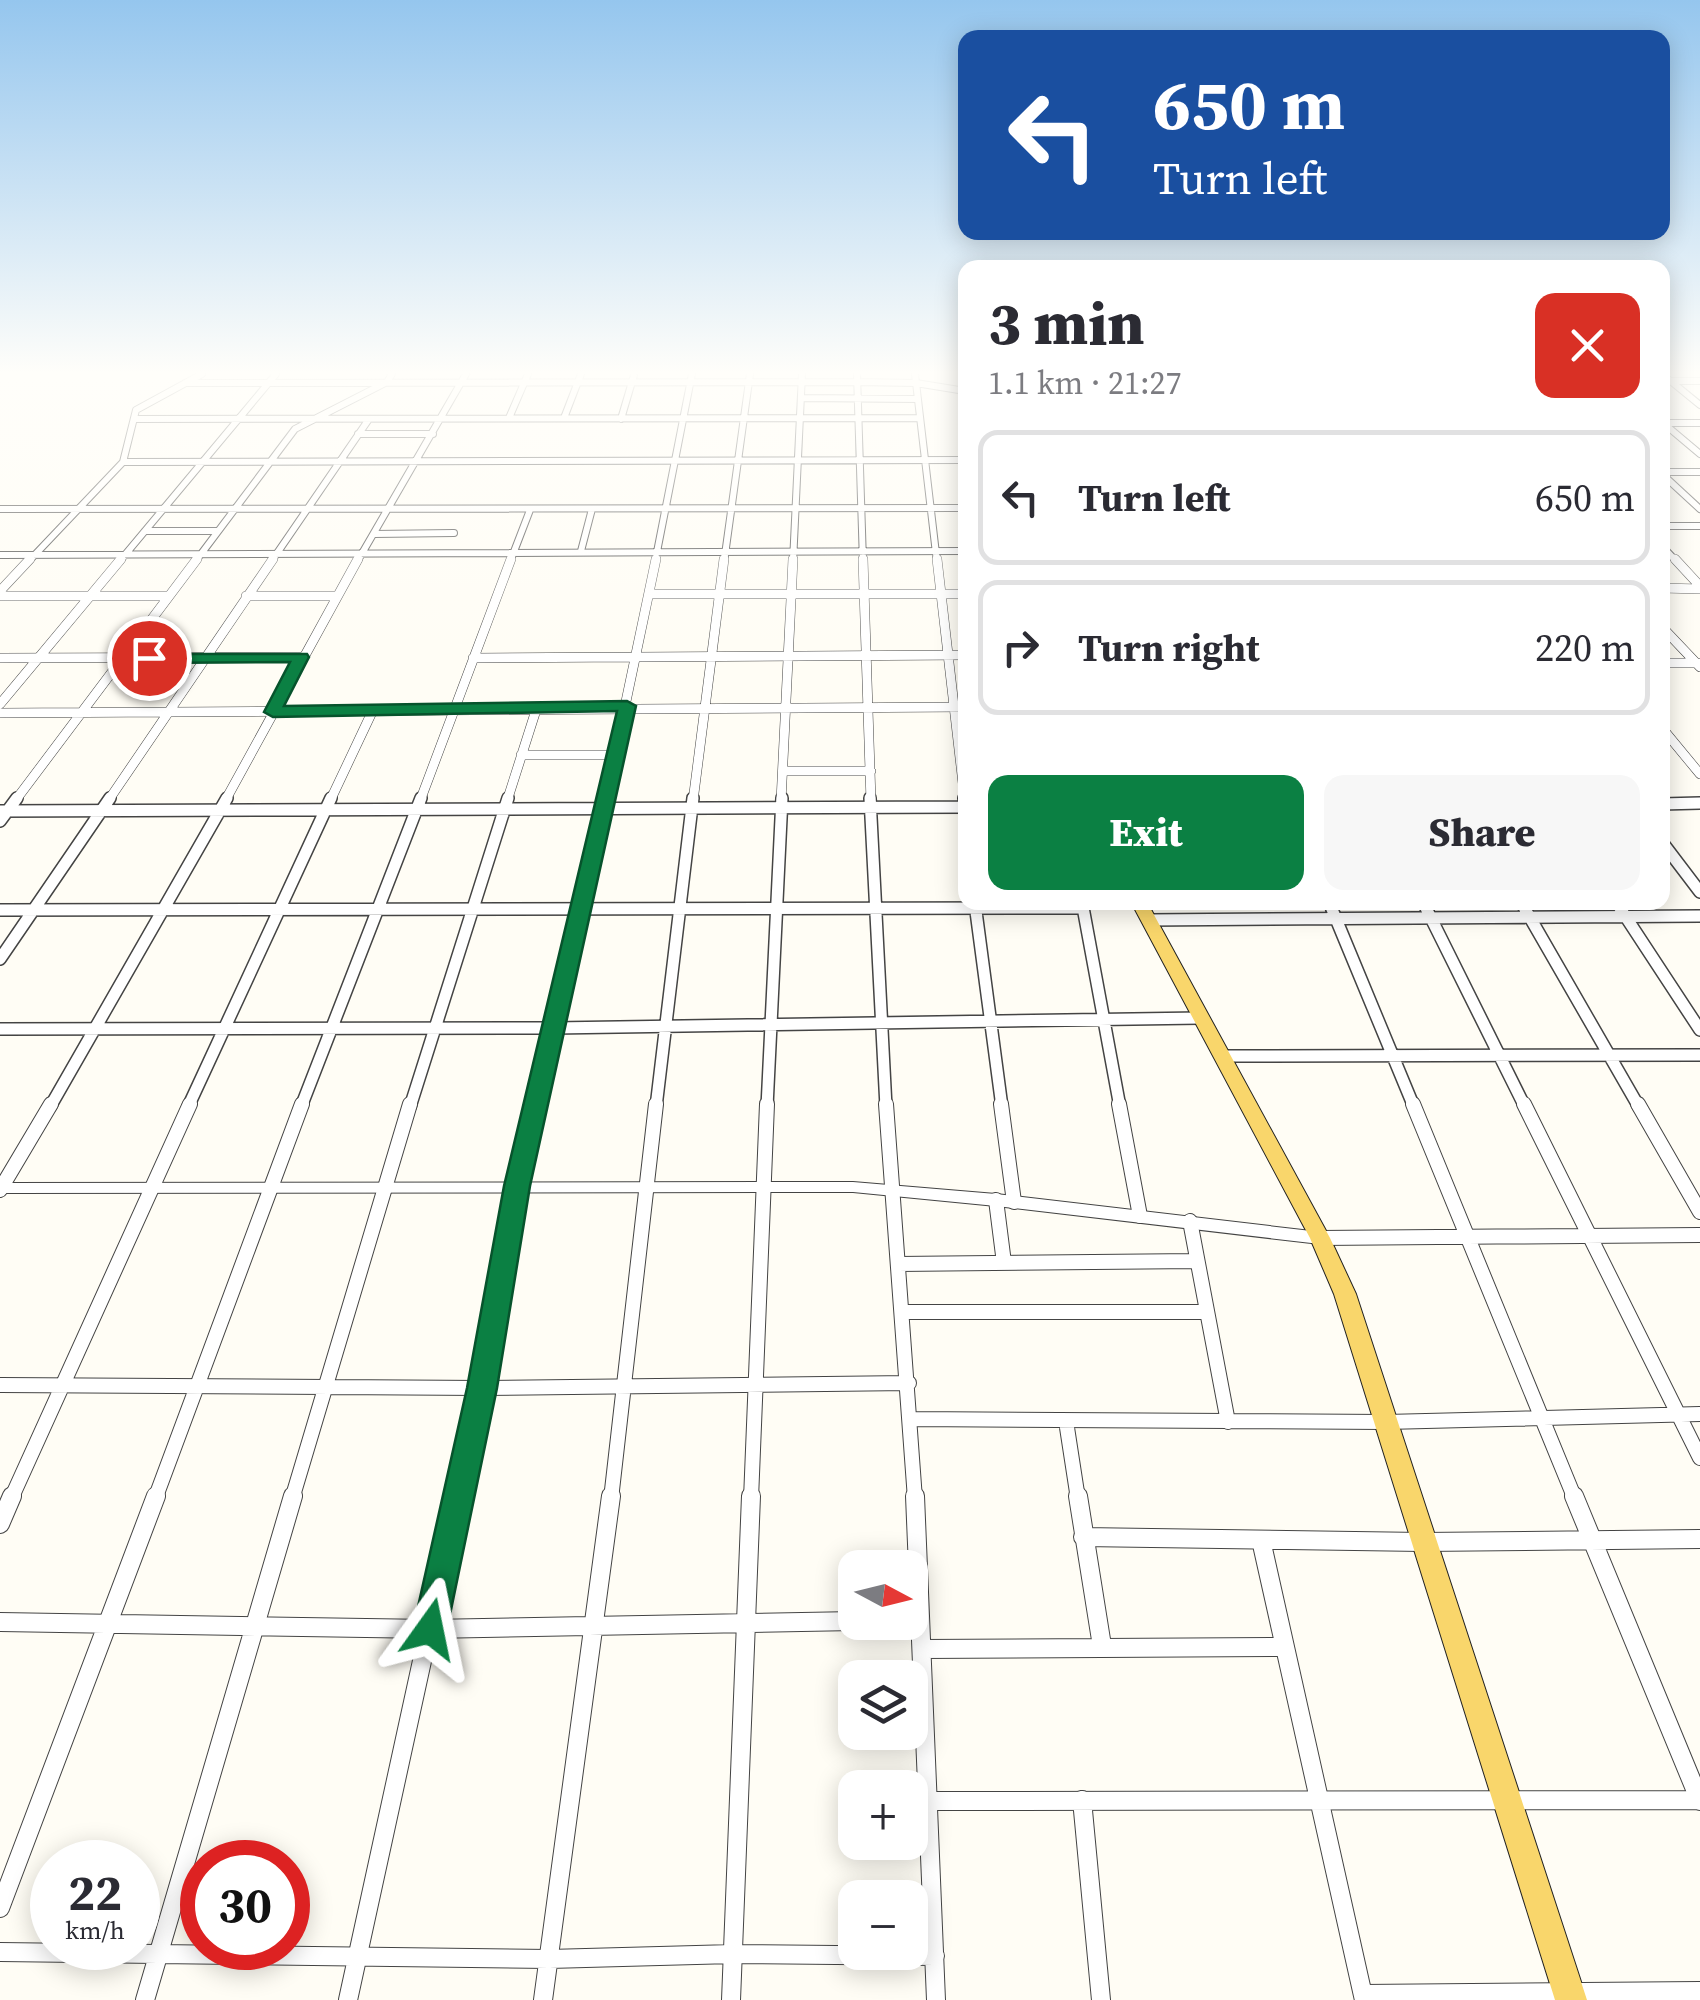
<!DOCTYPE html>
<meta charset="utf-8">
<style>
:root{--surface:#fff;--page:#f7f7f7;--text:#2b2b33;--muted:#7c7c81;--line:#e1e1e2;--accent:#0b8043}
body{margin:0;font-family:"Source Serif 4",serif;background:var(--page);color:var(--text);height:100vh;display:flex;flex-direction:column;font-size:38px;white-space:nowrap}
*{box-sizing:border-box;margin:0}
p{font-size:32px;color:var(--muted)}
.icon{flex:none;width:55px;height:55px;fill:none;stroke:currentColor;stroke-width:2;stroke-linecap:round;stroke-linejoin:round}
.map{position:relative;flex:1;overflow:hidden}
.details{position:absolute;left:958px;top:260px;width:712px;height:650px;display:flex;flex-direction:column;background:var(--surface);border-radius:20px;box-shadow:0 5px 25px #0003}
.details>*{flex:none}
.banner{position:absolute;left:958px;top:30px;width:712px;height:210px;border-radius:20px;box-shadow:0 5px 25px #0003;background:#1a4fa0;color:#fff;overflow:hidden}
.needle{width:65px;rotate:97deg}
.buttons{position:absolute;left:838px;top:1550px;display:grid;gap:20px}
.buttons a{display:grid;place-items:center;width:90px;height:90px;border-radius:20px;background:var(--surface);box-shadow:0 5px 25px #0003;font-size:50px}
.speed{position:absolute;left:30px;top:1840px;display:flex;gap:20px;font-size:50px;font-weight:700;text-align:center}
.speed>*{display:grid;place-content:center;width:130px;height:130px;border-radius:50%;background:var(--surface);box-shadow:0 5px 25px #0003;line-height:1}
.speed small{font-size:25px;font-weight:400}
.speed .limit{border:15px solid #d22;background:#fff;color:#111}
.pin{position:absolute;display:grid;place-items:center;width:85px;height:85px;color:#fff;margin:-42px;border:5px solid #fff;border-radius:50%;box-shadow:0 2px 10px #0007}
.me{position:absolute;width:110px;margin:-55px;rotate:12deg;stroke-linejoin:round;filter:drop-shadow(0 0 8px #0008)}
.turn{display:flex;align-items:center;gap:35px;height:210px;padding:0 30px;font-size:45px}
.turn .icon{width:130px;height:130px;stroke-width:2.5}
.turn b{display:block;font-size:70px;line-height:85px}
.round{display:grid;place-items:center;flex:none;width:105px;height:105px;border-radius:20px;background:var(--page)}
.summary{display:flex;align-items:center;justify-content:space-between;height:170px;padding:0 30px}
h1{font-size:60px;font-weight:800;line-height:75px}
.primary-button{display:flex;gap:20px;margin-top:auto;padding:20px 30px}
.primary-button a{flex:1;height:115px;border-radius:20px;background:var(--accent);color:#fff;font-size:40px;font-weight:800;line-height:115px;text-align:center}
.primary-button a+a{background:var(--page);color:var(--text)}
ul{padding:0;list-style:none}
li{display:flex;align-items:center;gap:30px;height:135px;margin:0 20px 15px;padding:0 10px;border:5px solid var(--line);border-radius:20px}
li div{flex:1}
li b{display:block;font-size:38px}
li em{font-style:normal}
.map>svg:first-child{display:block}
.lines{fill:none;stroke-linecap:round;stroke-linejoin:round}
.minor-far4-casing{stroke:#444;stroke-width:8}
.minor-far3-casing{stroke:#444;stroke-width:10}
.minor-far2-casing{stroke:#444;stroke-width:14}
.minor-far1-casing{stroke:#444;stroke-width:16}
.minor-casing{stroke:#444;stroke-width:20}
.tertiary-casing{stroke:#444;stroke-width:2}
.primary-casing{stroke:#222;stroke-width:2}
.minor-far4{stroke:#fff;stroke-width:6}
.minor-far3{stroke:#fff;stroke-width:9}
.minor-far2{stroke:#fff;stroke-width:11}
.minor-far1{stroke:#fff;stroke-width:14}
.minor{stroke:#fff;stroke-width:18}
.tertiary{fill:#fff;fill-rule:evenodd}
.primary{fill:#f9d66b;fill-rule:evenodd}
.route{fill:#0b8043;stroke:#07532c;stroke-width:2.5}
</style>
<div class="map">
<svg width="1700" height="2000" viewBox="0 0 1700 2000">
<rect width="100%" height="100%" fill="#fffdf5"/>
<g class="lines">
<!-- minor-far4 casing -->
<g class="minor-far4-casing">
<path id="minor-far4" d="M 857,374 L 863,562
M 915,374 L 937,562
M 1662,374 L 1700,405
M 1669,381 L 1700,381
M 185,383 L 858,382 L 916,383 L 965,391
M 802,398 L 918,399
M 509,418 L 528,374
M 564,418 L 581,374
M 134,419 L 920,418
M 621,419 L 634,375
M 1662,422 L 1700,454
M 1662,423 L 1700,423
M 358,434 L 433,434
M 123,462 L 965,460
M 1662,472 L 1700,472
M 1662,474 L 1700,509
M 0,509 L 965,508
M 1662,526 L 1700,526
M 145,531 L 218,531
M 374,534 L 454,533
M 1662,546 L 1677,562
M 581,551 L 592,509
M 0,555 L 965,551
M 28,562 L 123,462 L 136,410 L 202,374
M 119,562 L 276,374
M 195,562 L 295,429 L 387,382 L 392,374
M 271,562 L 369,419
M 357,562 L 466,374
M 510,562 L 530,510
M 655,562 L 692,374
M 724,562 L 750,374
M 793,562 L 802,374"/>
</g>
<!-- minor-far3 casing -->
<g class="minor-far3-casing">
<path id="minor-far3" d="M 863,559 L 871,801
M 937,559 L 965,801
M 1675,559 L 1700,586
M 1662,588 L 1700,589
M 0,591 L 30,559
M 650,594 L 965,594
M 0,596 L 169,596
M 246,596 L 337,596
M 1662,627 L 1700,667
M 0,658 L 301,657
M 473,658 L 965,655
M 1662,663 L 1698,663
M 0,704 L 121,559
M 0,713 L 965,707
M 1662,728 L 1700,774
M 521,755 L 615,755
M 784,771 L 871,771
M 15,801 L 197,559
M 108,801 L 273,559
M 225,801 L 358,559
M 330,801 L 373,710
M 420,801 L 511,559
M 507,801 L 537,707
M 605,801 L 656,559
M 693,801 L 724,559
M 781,801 L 793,559"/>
</g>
<!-- minor-far2 casing -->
<g class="minor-far2-casing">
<path id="minor-far2" d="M 870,798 L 886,1107
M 964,798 L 965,804
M 1662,804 L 1700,803
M 0,811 L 965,807
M 0,821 L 17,798
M 1662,842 L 1700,892
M 1082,902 L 1120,1107
M 1329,902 L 1414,1107
M 1423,902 L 1525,1107
M 1521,902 L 1639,1107
M 1616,902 L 1700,1030
M 975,904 L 1002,1107
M 0,910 L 1083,908
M 1149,920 L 1700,916
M 0,959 L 110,798
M 0,1029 L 554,1028 L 1200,1018
M 1221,1056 L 1700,1055
M 50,1107 L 227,798
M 188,1107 L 331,798
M 301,1107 L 421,798
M 410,1107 L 508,798
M 535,1107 L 606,798
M 656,1107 L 693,798
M 767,1107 L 782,798"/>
</g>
<!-- minor-far1 casing -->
<g class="minor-far1-casing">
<path id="minor-far1" d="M 886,1104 L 915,1499
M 1001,1104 L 1014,1202
M 1119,1104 L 1140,1216
M 1413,1104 L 1575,1499
M 1524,1104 L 1700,1458
M 1638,1104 L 1700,1212
M 0,1190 L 51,1104
M 996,1200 L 1004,1263
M 1190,1221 L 1228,1422
M 1320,1238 L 1700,1235
M 898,1264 L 1196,1261
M 903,1312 L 1204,1312
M 0,1385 L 482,1388 L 909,1383
M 912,1419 L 1386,1422 L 1700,1414
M 1066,1421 L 1078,1499
M 11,1499 L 190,1104
M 155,1499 L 302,1104
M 292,1499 L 410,1104
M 458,1499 L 536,1104
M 611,1499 L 656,1104
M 751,1499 L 767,1104"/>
</g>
<!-- minor casing -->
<g class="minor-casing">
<path id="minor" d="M 915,1496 L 936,2000
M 1078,1496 L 1102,1646
M 1574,1496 L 1700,1801
M 0,1524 L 12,1496
M 1083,1537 L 1422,1542 L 1700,1539
M 1261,1540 L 1364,2000
M 0,1622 L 430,1629 L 855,1621
M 922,1649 L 1285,1647
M 1082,1800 L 1101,2000
M 928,1801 L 1700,1800
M 0,1908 L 156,1496
M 0,1952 L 549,1959 L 733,1954 L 935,1956
M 1363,1994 L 1700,1991
M 145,2000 L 293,1496
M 348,2000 L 458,1496
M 543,2000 L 611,1496
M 731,2000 L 751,1496"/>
</g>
<!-- tertiary casing -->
<g class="tertiary-casing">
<path id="tertiary" d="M 853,1182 L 996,1194 L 1320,1232 L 1326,1234 L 1328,1238 L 1326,1242 L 1320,1244 L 996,1206 L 853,1192 L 0,1193 L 0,1183 Z"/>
</g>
<!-- primary casing -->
<g class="primary-casing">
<path id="primary" d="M 1131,902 L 1147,902 L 1330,1238 L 1356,1294 L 1587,2000 L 1555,2000 L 1334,1294 L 1310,1238 Z"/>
</g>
<!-- minor-far4 -->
<use href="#minor-far4" class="minor-far4"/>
<!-- minor-far3 -->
<use href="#minor-far3" class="minor-far3"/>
<!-- minor-far2 -->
<use href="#minor-far2" class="minor-far2"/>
<!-- minor-far1 -->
<use href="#minor-far1" class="minor-far1"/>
<!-- minor -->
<use href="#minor" class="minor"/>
<!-- tertiary -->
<use href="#tertiary" class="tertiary"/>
<!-- primary -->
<use href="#primary" class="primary"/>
</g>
<!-- sky -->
<linearGradient id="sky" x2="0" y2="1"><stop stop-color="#95c6ee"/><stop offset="0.57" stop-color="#fffefa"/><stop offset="1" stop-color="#fffefa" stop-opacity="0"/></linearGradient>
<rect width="1700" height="654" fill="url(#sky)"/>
<!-- route -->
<path class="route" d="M 143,654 L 307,654 L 309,657 L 284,706 L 627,701 L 636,706 L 530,1186 L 497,1388 L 447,1629 L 442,1640 L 430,1644 L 418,1640 L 413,1629 L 467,1388 L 504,1186 L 617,711 L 273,717 L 264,712 L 290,662 L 149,663 L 143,661 Z"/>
</svg>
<div class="buttons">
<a><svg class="needle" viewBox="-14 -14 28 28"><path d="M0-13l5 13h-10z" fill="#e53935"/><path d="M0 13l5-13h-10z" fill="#7c7c81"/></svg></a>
<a><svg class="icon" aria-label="layers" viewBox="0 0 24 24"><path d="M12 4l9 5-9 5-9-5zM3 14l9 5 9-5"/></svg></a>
<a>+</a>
<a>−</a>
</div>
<div class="speed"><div>22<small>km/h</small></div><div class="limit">30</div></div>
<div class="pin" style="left:149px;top:658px;background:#d93025"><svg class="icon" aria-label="arrive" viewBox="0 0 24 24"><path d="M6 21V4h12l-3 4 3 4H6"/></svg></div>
<svg class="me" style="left:430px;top:1629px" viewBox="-20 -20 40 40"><path d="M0-17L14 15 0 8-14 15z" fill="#0b8043" stroke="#fff" stroke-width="4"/></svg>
<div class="banner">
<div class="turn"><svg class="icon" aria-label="left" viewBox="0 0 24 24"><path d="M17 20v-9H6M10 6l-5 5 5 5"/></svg><div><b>650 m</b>Turn left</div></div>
</div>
<section class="details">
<div class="summary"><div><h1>3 min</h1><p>1.1 km · 21:27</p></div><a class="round" style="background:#d93025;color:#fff"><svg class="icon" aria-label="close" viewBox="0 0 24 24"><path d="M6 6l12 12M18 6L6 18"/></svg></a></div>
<ul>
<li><svg class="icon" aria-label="left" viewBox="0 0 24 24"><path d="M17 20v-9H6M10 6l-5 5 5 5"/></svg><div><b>Turn left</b></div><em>650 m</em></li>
<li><svg class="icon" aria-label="right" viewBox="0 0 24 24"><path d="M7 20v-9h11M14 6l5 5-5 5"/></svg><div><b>Turn right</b></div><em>220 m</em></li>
</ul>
<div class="primary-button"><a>Exit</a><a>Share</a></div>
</section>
</div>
